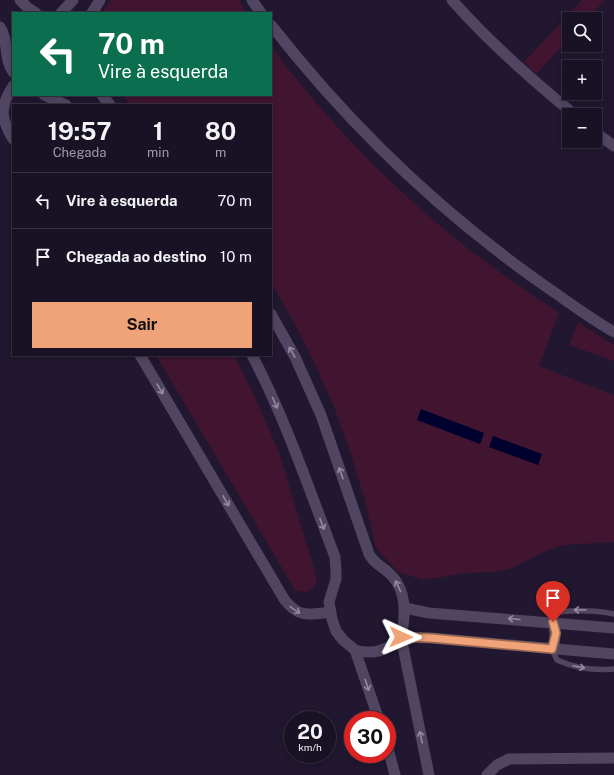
<!DOCTYPE html>
<html lang="pt">
<meta charset="utf-8">
<style>
:root{--surface:#191124;--page:#221a2c;--text:#f1f3f6;--muted:#9f9da6;--line:#373141;--accent:#f0a278}
body{margin:0;font-family:"Public Sans",sans-serif;background:var(--page);color:var(--text);height:100vh;display:flex;flex-direction:column;font-size:15px;white-space:nowrap}
*{box-sizing:border-box;margin:0}
p{font-size:13px;color:var(--muted)}
.icon{flex:none;width:22px;height:22px;fill:none;stroke:currentColor;stroke-width:2;stroke-linecap:round;stroke-linejoin:round}
.map{position:relative;flex:1;overflow:hidden}
.details{position:absolute;left:12px;top:104px;width:260px;height:252px;display:flex;flex-direction:column;background:var(--surface);border-radius:0px;box-shadow:0 2px 6px #0003,0 0 0 1px var(--line)}
.details>*{flex:none}
.hud{position:absolute;left:12px;top:12px;width:260px;height:84px;border-radius:0px;box-shadow:0 2px 6px #0003,0 0 0 1px var(--line);background:#0b6e4f;color:#fff;overflow:hidden}
.buttons{position:absolute;left:562px;top:12px;display:grid;gap:8px}
.buttons a{display:grid;place-items:center;width:40px;height:40px;border-radius:0px;background:var(--surface);box-shadow:0 2px 6px #0003,0 0 0 1px var(--line);font-size:20px}
.speed{position:absolute;left:284px;top:711px;display:flex;gap:8px;font-size:20px;font-weight:700;text-align:center}
.speed>*{display:grid;place-content:center;width:52px;height:52px;border-radius:50%;background:var(--surface);box-shadow:0 2px 6px #0003,0 0 0 1px var(--line);line-height:1}
.speed small{font-size:10px;font-weight:400}
.speed .limit{border:6px solid #d22;background:#fff;color:#111}
.pin{position:absolute;display:grid;place-items:center;width:34px;height:34px;color:#fff;margin:-41px -17px;border-radius:50% 50% 50% 0;rotate:-45deg;box-shadow:0 0 4px #0007}
.pin .icon{rotate:45deg}
.me{position:absolute;width:44px;margin:-22px;rotate:91deg;stroke-linejoin:round;filter:drop-shadow(0 0 3px #0008)}
.turn{display:flex;align-items:center;gap:14px;height:84px;padding:0 20px;font-size:18px}
.turn .icon{width:52px;height:52px;stroke-width:2.5}
.turn b{display:block;font-size:28px;line-height:34px}
.eta{display:flex;justify-content:space-evenly;align-items:center;height:68px;text-align:center}
.eta b{font-size:24px;font-weight:700;line-height:28px}
.primary-button{display:flex;gap:8px;margin-top:auto;padding:8px 20px}
.primary-button a{flex:1;height:46px;border-radius:0px;background:var(--accent);color:#111;font-size:16px;font-weight:700;line-height:46px;text-align:center}
ul{padding:0;list-style:none}
li{display:flex;align-items:center;gap:12px;height:56px;padding:0 20px;border-top:1px solid var(--line)}
li div{flex:1}
li b{display:block;font-size:15px}
li em{font-style:normal}
.map>svg:first-child{display:block}
.green{fill:#411530}
.water{fill:#00002e}
.lines{fill:none;stroke-linecap:round;stroke-linejoin:round}
.lane{stroke:#514662;stroke-width:5.5}
.street{stroke:#514662;stroke-width:11}
.oneway{stroke:#938aa1}
.route-casing{stroke:#9c694e;stroke-width:10}
.route{stroke:#f0a278;stroke-width:7}
</style>
<div class="map">
<svg width="614" height="775" viewBox="0 0 614 775">
<rect width="100%" height="100%" fill="#211730"/>
<!-- green -->
<path class="green" d="M 111,0 L 239,0 L 246,13 L 102,13 Z
M 582,0 L 605,0 L 587,19 L 569,19 L 569,39 L 536,74 L 524,62 Z
M 271,46 C 327,122 396,192 470,250 C 499,272 529,293 559,313 L 539,366 L 614,395 L 614,542 L 565,545 L 546,551 L 512,568 L 496,572 L 467,573 L 423,580 L 398,572 L 376,548 L 365,501 L 351,454 L 334,407 L 314,362 L 292,319 L 271,282 L 271,105 L 131,105 L 122,95 L 271,95 Z
M 578,322 L 614,345 L 614,361 L 569,345 Z
M 156,355 L 234,355 L 254,395 L 279,452 L 317,579 C 315,591 306,594 295,590 Z"/>
<!-- water -->
<path class="water" d="M 421,409 L 484,433 L 480,444 L 417,420 Z
M 493,436 L 542,454 L 538,465 L 489,447 Z"/>
<g class="lines">
<!-- lane -->
<path class="lane" d="M 553,622 L 558,612 C 577,610 595,610 614,614
M 552,649 L 557,660 C 575,668 594,671 614,669"/>
<!-- street -->
<path class="street" d="M 20,0 L 27,7 L 36,13
M 252,0 L 261,13
M 452,0 C 489,42 532,80 575,115
M 61,13 L 73,0
M 92,13 L 100,0
M 271,25 C 350,126 443,215 548,288 C 570,303 591,319 614,332
M 0,27 C 9,40 3,58 13,72
M 13,86 C 0,106 0,118 13,139
M 44,95 L 66,105
M 102,95 L 110,105
M 595,132 L 614,146
M 271,314 L 295,357 L 321,415 L 369,554 C 374,564 382,566 389,573 C 407,589 406,615 401,637 L 429,775
M 140,355 L 284,599 C 298,618 309,615 330,612
M 252,355 C 286,420 309,489 335,557 L 336,571 L 336,579 L 329,602 L 332,619 L 336,631 L 343,640 L 355,650 L 379,720
M 405,608 L 429,613 L 614,628
M 552,649 C 556,640 556,632 553,622
M 355,650 C 374,655 387,651 401,637 L 431,638 L 614,654
M 387,745 L 395,775
M 487,775 L 497,765 L 509,759 L 614,758"/>
</g>
<!-- one-way arrows -->
<defs><path id="oneway-shaft" d="M-6 0H5M1.5-3L5.5 0L1.5 3" fill="none" stroke-width="1.6" stroke-linecap="round" stroke-linejoin="round"/></defs>
<g class="oneway">
<use href="#oneway-shaft" transform="translate(292 352) rotate(-119)"/>
<use href="#oneway-shaft" transform="translate(160 389) rotate(60)"/>
<use href="#oneway-shaft" transform="translate(275 403) rotate(66)"/>
<use href="#oneway-shaft" transform="translate(341 473) rotate(-109)"/>
<use href="#oneway-shaft" transform="translate(226 501) rotate(60)"/>
<use href="#oneway-shaft" transform="translate(322 524) rotate(69)"/>
<use href="#oneway-shaft" transform="translate(398 586) rotate(-115)"/>
<use href="#oneway-shaft" transform="translate(295 610) rotate(34)"/>
<use href="#oneway-shaft" transform="translate(580 610) rotate(180)"/>
<use href="#oneway-shaft" transform="translate(514 619) rotate(-175)"/>
<use href="#oneway-shaft" transform="translate(579 667) rotate(12)"/>
<use href="#oneway-shaft" transform="translate(367 685) rotate(72)"/>
<use href="#oneway-shaft" transform="translate(421 737) rotate(-102)"/>
</g>
<g class="lines">
<!-- route casing -->
<g class="route-casing">
<path id="route" d="M 401,637 L 431,638 L 552,649 L 556,633 L 553,622"/>
</g>
<!-- route -->
<use href="#route" class="route"/>
</g>
</svg>
<div class="buttons">
<a><svg class="icon" aria-label="search" viewBox="0 0 24 24"><circle cx="10" cy="10" r="6"/><path d="M15 15l6 6"/></svg></a>
<a>+</a>
<a>−</a>
</div>
<div class="speed"><div>20<small>km/h</small></div><div class="limit">30</div></div>
<div class="pin" style="left:553px;top:622px;background:#d93025"><svg class="icon" aria-label="arrive" viewBox="0 0 24 24"><path d="M6 21V4h12l-3 4 3 4H6"/></svg></div>
<svg class="me" style="left:401px;top:637px" viewBox="-20 -20 40 40"><path d="M0-17L14 15 0 8-14 15z" fill="#f0a278" stroke="#fff" stroke-width="4"/></svg>
<div class="hud">
<div class="turn"><svg class="icon" aria-label="left" viewBox="0 0 24 24"><path d="M17 20v-9H6M10 6l-5 5 5 5"/></svg><div><b>70 m</b>Vire à esquerda</div></div>
</div>
<section class="details">
<div class="eta">
<div><b>19:57</b><p>Chegada</p></div>
<div><b>1</b><p>min</p></div>
<div><b>80</b><p>m</p></div>
</div>
<ul>
<li><svg class="icon" aria-label="left" viewBox="0 0 24 24"><path d="M17 20v-9H6M10 6l-5 5 5 5"/></svg><div><b>Vire à esquerda</b></div><em>70 m</em></li>
<li><svg class="icon" aria-label="arrive" viewBox="0 0 24 24"><path d="M6 21V4h12l-3 4 3 4H6"/></svg><div><b>Chegada ao destino</b></div><em>10 m</em></li>
</ul>
<div class="primary-button"><a>Sair</a></div>
</section>
</div>
